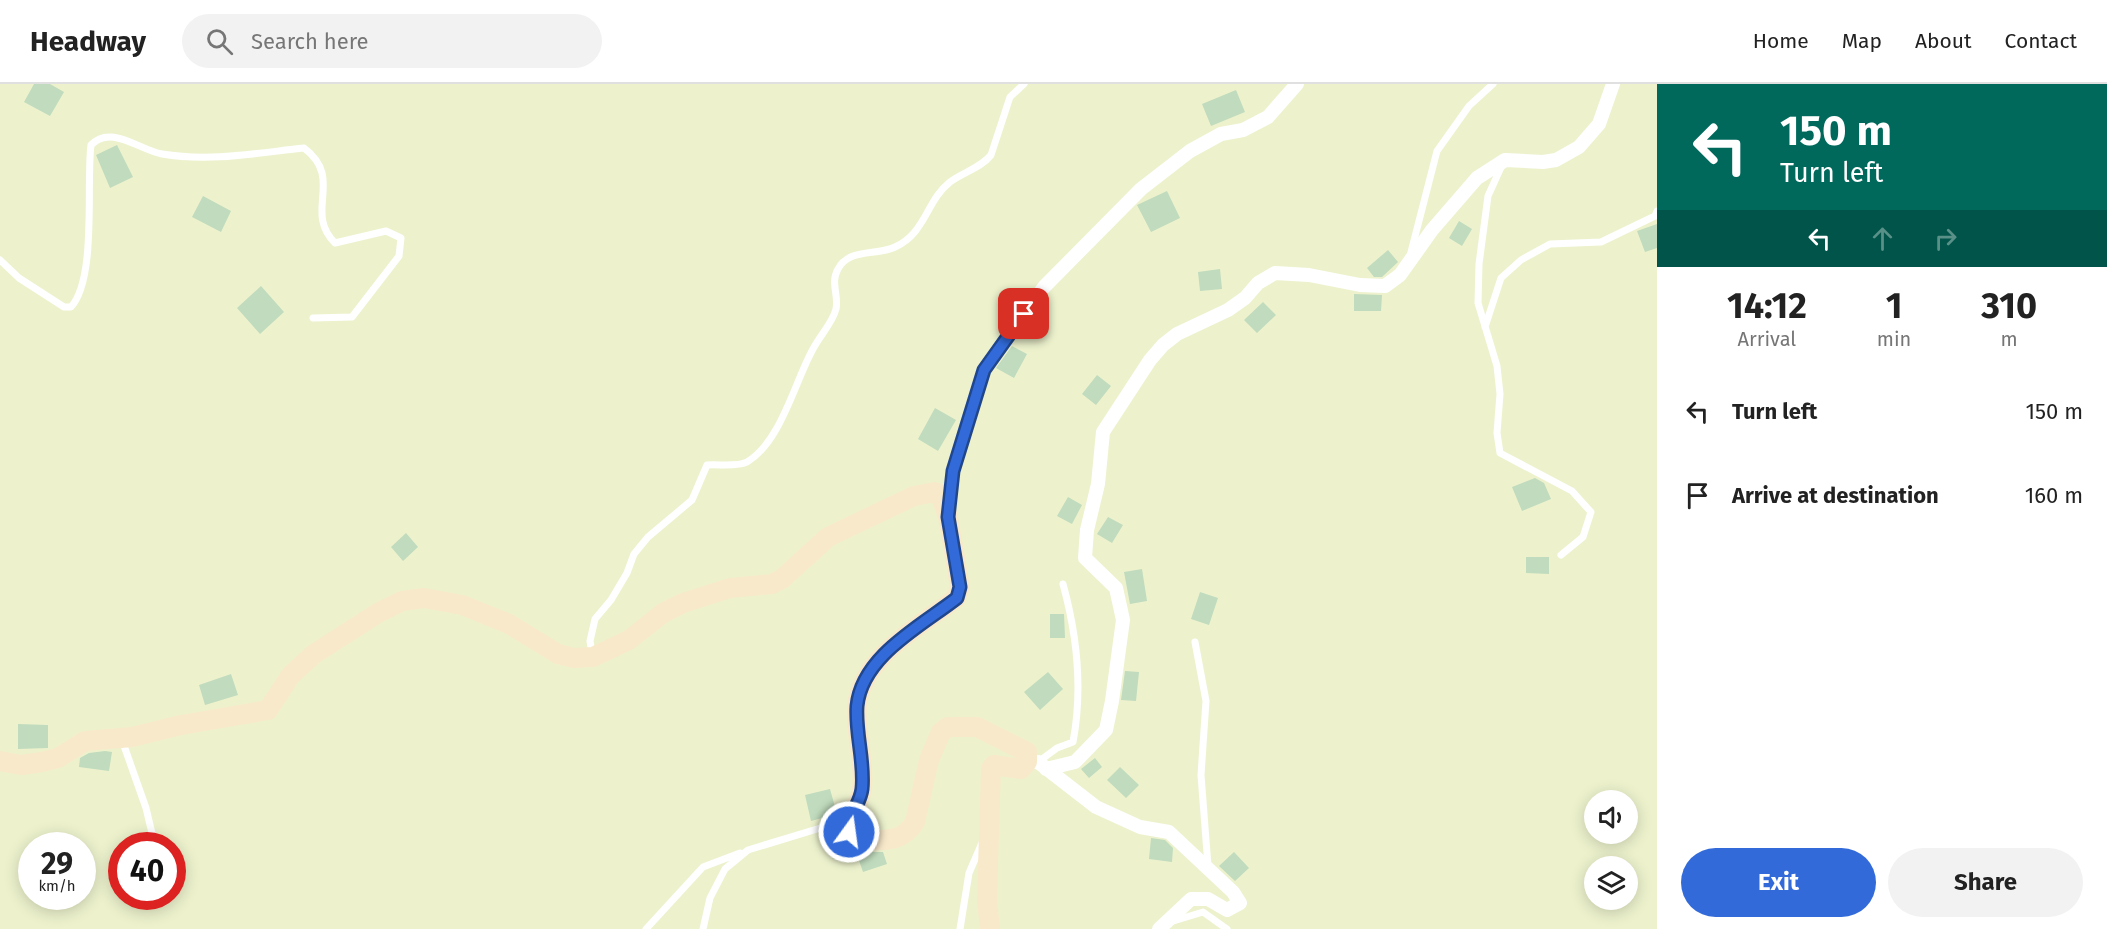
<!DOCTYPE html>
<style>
:root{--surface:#fff;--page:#f2f2f2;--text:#222;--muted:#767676;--line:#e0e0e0;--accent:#326bd9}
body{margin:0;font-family:"Fira Sans",sans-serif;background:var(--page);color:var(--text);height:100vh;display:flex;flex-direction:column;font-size:22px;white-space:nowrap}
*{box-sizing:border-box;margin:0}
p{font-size:20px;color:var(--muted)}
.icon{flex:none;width:33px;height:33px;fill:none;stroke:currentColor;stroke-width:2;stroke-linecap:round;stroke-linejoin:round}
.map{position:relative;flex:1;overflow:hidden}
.sheet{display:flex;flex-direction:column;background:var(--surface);width:450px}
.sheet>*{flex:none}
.banner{background:#00695c;color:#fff;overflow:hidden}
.buttons{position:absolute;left:1584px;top:706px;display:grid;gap:12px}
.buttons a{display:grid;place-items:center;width:54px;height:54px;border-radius:50%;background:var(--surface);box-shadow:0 3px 15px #0003;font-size:30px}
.speed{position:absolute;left:18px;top:748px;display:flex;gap:12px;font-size:30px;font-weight:700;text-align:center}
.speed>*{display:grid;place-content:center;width:78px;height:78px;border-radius:50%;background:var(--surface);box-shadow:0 3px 15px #0003;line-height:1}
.speed small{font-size:15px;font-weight:400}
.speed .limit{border:9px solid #d22;background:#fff;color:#111}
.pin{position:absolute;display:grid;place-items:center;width:51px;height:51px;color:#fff;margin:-26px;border-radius:12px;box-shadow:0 3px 9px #0006}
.me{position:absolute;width:66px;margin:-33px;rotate:14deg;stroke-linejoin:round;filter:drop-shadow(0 0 4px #0008)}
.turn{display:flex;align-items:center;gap:21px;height:126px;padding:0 24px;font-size:27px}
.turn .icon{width:78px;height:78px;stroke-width:2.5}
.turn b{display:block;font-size:42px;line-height:51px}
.lanes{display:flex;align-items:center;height:57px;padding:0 24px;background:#0003;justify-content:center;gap:30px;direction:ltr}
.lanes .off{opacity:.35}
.eta{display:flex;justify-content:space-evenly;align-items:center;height:102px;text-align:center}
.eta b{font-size:36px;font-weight:700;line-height:42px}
.action{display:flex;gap:12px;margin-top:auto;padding:12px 24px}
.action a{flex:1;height:69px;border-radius:36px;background:var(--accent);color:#fff;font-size:24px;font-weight:700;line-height:69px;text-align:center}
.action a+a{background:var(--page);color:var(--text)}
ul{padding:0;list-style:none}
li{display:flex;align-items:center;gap:18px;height:84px;padding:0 24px}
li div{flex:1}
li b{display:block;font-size:22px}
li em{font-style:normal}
header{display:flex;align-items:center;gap:36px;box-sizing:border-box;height:84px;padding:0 30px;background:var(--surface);border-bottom:2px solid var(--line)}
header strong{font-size:28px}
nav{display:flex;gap:33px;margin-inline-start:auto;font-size:21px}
.search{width:420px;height:54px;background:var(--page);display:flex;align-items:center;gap:15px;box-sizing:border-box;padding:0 21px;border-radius:33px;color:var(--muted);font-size:22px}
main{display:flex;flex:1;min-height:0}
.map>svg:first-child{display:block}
.building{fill:#c0dbbd}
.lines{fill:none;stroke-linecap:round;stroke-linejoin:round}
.lane{stroke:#fff;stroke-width:7}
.street{stroke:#fff;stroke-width:14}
.secondary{stroke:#f8e9ca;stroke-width:20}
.route-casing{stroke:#20468d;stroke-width:15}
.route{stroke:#326bd9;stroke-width:10}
</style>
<header>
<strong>Headway</strong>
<div class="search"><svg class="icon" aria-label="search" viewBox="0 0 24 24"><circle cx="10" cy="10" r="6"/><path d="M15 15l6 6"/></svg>Search here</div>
<nav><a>Home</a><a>Map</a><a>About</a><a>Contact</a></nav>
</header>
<main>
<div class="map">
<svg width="1657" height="845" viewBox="0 0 1657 845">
<rect width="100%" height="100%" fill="#edf2cd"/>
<!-- building -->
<path class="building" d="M 34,0 L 50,0 L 64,8 L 50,32 L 24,18 Z
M 1236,6 L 1245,28 L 1211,42 L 1202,20 Z
M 117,61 L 133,93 L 110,104 L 96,71 Z
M 1167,107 L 1180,134 L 1151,148 L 1137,121 Z
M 203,112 L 231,127 L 221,148 L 192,133 Z
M 1459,137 L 1472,145 L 1462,162 L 1449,154 Z
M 1657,140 L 1657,164 L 1645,168 L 1637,147 Z
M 1388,166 L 1398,178 L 1382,193 L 1374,193 L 1367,184 Z
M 1220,185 L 1222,205 L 1200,207 L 1198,188 Z
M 261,202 L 284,228 L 260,250 L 237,224 Z
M 1354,210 L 1382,211 L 1381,227 L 1354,227 Z
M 1263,218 L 1276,231 L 1257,249 L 1244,236 Z
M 1012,262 L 1027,270 L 1014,294 L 996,284 Z
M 1097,291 L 1111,302 L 1096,321 L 1082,310 Z
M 935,324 L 956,336 L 938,367 L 918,355 Z
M 1535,394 L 1544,399 L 1551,415 L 1522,427 L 1512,403 Z
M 1068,413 L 1082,421 L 1072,440 L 1057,432 Z
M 1108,433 L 1123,441 L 1112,459 L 1097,450 Z
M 406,449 L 418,463 L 403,477 L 391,463 Z
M 1526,473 L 1549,473 L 1549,490 L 1526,489 Z
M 1142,485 L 1147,517 L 1130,520 L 1124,488 Z
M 1200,508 L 1218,514 L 1209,541 L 1191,535 Z
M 1050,530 L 1064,530 L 1065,554 L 1050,554 Z
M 1125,587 L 1139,588 L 1136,617 L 1121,616 Z
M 1048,588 L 1063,605 L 1040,626 L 1024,608 Z
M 231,590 L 238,611 L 205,621 L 199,601 Z
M 18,640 L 48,641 L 48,664 L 18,665 Z
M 105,667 L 112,668 L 109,687 L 79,683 L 80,674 L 89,669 Z
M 1095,674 L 1102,683 L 1089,694 L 1081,685 Z
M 1120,683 L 1139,701 L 1126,714 L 1107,696 Z
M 830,705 L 837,730 L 811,737 L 805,711 Z
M 1151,754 L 1165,756 L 1173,764 L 1172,778 L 1149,775 Z
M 856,768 L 883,768 L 887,780 L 863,788 Z
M 1234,768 L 1249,784 L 1235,797 L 1219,782 Z"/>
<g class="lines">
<!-- lane -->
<path class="lane" d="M 1502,81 L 1488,112 L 1479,180 L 1478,219 L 1497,282 L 1500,310 L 1497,349 L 1500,369 L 1572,407 L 1591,428 L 1583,453 L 1561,471
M 1411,168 L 1437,67 L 1469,22 L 1493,0
M 0,176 L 19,194 L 64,223 L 71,223 C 97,194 86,100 91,61 C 111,40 139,66 162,70 C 210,78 257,69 304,64 C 345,95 303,127 335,159 L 386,147 L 401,154 L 399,172 L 352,233 L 313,234
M 1485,243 L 1501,194 L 1521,176 L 1550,160 L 1601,158 L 1655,132 L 1657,127
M 1195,558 L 1206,617 L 1201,691 L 1208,782
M 592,570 L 590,557 L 595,535 L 611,516 L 627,489 L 634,470 L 648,453 L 692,416 L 707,381 C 718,380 738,383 747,378 C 781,358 795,297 813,265 C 819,253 833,238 836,225 C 839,211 830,199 838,185 C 849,164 876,172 895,163 C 926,149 926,117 950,98 C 963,88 981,84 991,71 L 1010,13 L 1024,0
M 122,656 L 146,724 L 155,762
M 1038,678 L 1057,664 L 1073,658 C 1083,605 1077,551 1063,500
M 1170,838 L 1203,828 L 1227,845
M 646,845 L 703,783 L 740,769
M 703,845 L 710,814 L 725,785 L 748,766 L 827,742 L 848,748
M 960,845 L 969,789 L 982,759"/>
<!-- street -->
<path class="street" d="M 948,428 L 953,387 L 984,286 L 1044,203 L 1141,105 L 1190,67 L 1221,50 L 1243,46 L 1268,33 L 1297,0
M 1027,678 L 1038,678 L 1096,723 L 1140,743 L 1169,748 L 1233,808 L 1240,819 L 1227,826 L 1208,815 L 1191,815 L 1159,845
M 1046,685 L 1075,678 L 1106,646 L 1112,617 L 1123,536 L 1116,504 L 1085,474 L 1087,446 L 1098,400 L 1103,348 L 1150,276 L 1163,261 L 1177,250 L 1228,226 L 1245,214 L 1258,199 L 1275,189 L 1309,191 L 1360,201 L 1385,202 L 1400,191 L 1432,146 L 1477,94 L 1505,76 L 1543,78 L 1556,76 L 1579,63 L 1599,40 L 1613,0"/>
<!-- secondary -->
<path class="secondary" d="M 0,677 L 21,681 L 42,678 L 58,674 L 85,657 L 132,653 L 181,641 L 268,626 L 291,591 L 314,570 L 378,529 L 402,517 L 424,514 L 462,521 L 509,540 L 558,570 L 574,574 L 593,573 L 629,556 L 663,529 L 683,519 L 730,504 L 772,500 L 782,495 L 828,453 L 914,412 L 935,408 L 940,410 L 948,433 L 960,503 L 956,514 C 921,542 862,572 857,622 C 855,650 865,678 862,705 C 860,721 849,728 849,748 L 858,756 C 881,756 902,760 915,738 L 929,676 L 941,648 L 948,643 L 977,643 L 1027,668 L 1027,678 L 1021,685 L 994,681 L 991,685 L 987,816 L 990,845"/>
</g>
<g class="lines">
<!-- route casing -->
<g class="route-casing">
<path id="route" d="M 849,748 C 849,728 860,721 862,705 C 865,678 855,649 857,622 C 862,572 921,542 957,514 L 960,503 L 948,433 L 953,387 L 984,286 L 1024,230"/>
</g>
<!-- route -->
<use href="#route" class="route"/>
</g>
</svg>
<div class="buttons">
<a><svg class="icon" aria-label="sound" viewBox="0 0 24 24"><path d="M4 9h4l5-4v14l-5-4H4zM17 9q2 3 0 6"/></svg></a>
<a><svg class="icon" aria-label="layers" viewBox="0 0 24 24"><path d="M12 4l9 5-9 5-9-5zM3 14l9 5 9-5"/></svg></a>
</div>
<div class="speed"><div>29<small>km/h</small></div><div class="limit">40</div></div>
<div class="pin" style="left:1024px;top:230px;background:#d93025"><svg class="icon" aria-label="arrive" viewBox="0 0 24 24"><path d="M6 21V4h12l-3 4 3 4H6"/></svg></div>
<svg class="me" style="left:849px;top:748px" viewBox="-20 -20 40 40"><circle r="17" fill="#326bd9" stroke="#fff" stroke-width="3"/><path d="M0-11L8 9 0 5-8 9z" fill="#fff"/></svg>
</div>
<section class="sheet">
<div class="banner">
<div class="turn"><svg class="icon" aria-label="left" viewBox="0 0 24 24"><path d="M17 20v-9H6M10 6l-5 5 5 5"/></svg><div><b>150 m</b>Turn left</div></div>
<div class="lanes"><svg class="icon" aria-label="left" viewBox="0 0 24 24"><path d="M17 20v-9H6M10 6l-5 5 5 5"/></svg><svg class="icon off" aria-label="ahead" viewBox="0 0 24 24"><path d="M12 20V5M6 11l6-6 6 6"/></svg><svg class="icon off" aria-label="right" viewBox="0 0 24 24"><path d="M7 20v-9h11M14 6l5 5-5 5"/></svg></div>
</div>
<div class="eta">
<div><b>14:12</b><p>Arrival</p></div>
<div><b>1</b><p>min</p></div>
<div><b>310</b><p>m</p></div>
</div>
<ul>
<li><svg class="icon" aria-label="left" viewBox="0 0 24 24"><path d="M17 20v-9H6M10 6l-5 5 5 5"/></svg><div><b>Turn left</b></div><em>150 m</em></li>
<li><svg class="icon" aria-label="arrive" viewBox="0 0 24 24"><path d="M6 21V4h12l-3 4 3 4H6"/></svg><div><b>Arrive at destination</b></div><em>160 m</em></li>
</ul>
<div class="action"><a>Exit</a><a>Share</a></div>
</section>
</main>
